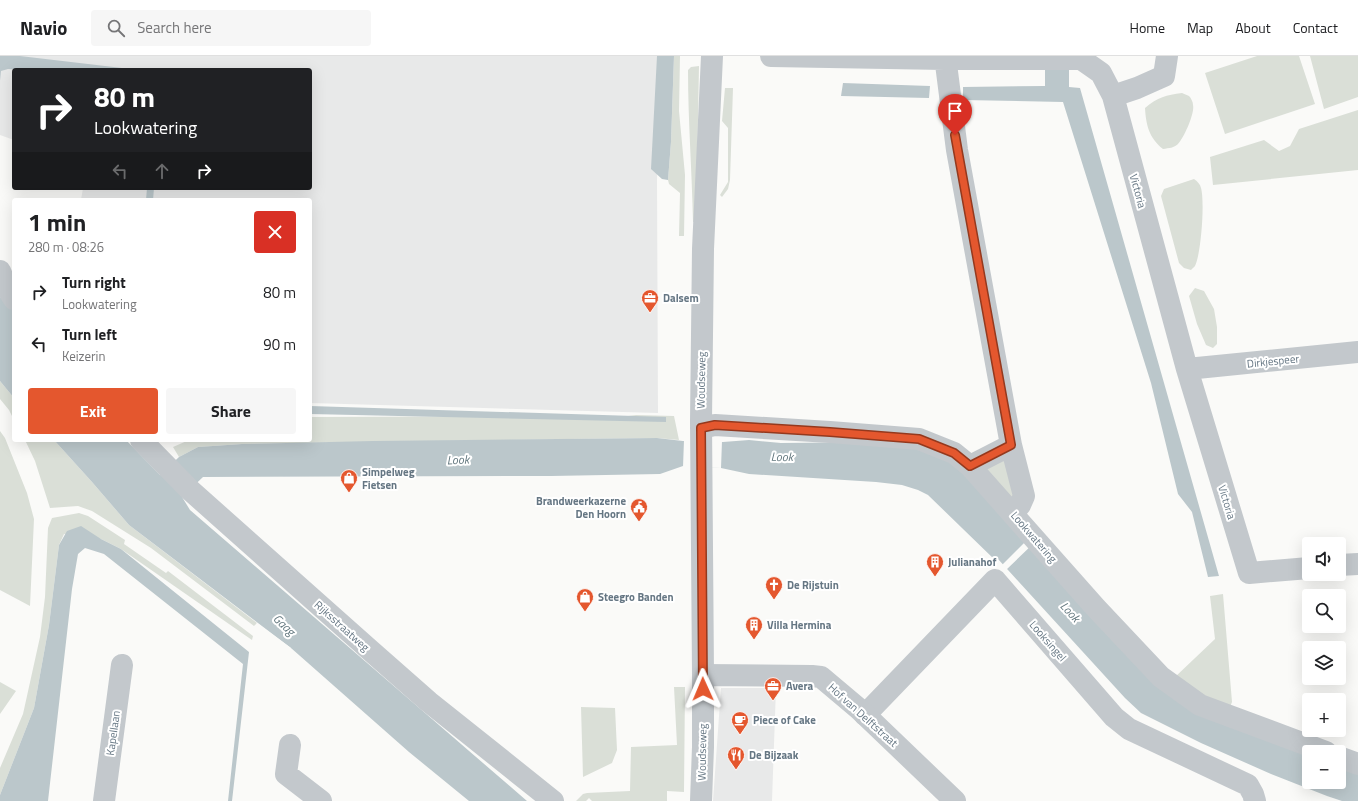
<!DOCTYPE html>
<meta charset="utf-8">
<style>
:root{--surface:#fff;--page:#f6f6f6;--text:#202124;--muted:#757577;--line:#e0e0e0;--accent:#e4572e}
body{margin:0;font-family:"Titillium Web",sans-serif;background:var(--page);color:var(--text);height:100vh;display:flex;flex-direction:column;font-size:15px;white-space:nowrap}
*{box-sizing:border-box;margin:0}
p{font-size:13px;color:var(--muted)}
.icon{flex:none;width:22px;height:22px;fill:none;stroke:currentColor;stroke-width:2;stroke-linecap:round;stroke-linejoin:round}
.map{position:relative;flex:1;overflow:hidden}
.details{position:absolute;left:12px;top:142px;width:300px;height:244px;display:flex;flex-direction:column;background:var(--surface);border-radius:4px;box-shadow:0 4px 16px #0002}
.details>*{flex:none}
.banner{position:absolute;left:12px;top:12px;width:300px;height:122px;border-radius:4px;box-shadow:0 4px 16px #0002;background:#202124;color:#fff;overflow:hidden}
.tools{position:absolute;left:1302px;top:481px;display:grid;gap:8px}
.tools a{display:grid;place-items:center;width:44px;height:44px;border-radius:4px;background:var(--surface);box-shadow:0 4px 16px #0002;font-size:20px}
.pin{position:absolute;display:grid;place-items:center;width:34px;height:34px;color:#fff;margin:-41px -17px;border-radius:50% 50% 50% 0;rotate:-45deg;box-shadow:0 0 4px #0007}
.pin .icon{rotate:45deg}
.me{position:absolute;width:44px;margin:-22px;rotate:359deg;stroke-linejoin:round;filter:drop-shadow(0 0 3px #0008)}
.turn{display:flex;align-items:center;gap:14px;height:84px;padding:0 16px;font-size:18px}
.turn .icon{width:52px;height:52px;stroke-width:2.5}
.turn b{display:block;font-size:28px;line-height:34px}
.lanes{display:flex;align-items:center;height:38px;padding:0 16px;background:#0003;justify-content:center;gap:20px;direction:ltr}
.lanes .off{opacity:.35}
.round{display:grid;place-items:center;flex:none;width:42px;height:42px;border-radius:4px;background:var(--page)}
.headline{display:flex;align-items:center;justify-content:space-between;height:68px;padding:0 16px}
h1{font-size:24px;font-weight:700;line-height:30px}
.button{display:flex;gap:8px;margin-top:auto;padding:8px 16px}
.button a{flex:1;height:46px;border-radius:4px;background:var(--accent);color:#fff;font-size:16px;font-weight:700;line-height:46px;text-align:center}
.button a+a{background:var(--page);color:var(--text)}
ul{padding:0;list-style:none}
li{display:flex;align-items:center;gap:12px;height:52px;padding:0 16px}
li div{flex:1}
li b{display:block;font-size:15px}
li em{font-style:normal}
header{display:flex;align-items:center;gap:24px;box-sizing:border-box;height:56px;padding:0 20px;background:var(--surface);border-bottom:1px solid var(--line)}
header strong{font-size:19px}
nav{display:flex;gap:22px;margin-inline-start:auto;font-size:14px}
.search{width:280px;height:36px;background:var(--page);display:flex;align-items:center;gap:10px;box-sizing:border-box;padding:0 14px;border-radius:4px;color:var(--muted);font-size:15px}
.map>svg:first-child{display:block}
.built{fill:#e8e9e9}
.green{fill:#dadfd7}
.water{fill:#bbc7cb}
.pier{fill:#fafaf8}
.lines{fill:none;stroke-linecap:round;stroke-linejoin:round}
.minor{stroke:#c3c8cc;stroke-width:22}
.tertiary{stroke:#c3c8cc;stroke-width:22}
.route-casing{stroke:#94391e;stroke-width:10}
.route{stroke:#e4572e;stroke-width:7}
.labels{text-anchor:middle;stroke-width:4;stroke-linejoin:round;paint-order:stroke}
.street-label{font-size:11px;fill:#657683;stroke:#fff}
.poi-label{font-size:11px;font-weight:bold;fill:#657683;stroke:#fff;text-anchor:start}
.water-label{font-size:12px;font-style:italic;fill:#60757c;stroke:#fff}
</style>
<header>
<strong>Navio</strong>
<div class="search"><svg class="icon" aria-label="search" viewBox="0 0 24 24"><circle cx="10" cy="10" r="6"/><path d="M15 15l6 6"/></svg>Search here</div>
<nav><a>Home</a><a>Map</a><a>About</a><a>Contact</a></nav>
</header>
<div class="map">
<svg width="1358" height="745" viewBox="0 0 1358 745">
<rect width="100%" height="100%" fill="#fafaf8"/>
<!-- built -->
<path class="built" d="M 0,0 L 661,0 L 657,124 L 658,357 L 310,347 L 310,144 L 81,144 L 83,132 L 310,132 L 310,14 L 14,14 L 14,84 L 0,79 Z
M 721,632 L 776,632 L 772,745 L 713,745 Z"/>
<!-- green -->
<path class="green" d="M 674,0 L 680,0 L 679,55 L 685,119 L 684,180 L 679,180 L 680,137 L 669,128 L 668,124 L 671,86 Z
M 1257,0 L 1299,0 L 1315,48 L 1225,78 L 1205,17 Z
M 1310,0 L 1358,0 L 1358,41 L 1324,53 Z
M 699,10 L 696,166 L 693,166 C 692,115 688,65 688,14 L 691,11 Z
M 725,32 L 733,32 L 730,124 L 728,133 L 722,141 L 720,139 L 728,126 L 728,72 L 722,65 Z
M 1182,37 L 1189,40 C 1191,42 1193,46 1193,49 C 1195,57 1184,82 1178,88 C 1174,92 1169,92 1163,93 C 1149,82 1146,69 1145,52 C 1158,41 1166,39 1182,37 Z
M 1358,54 L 1358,114 L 1213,129 L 1210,101 L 1264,84 L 1279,95 L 1290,90 L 1299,73 Z
M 1194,123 C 1198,126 1200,128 1201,132 C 1205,146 1201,198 1195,210 C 1194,211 1192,213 1191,214 L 1184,212 L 1179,207 L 1161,140 L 1164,133 Z
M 1195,232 L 1204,235 L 1214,253 L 1217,271 L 1217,288 L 1213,292 L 1206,289 L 1197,268 L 1189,240 Z
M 0,325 L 14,342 L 14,364 L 9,354 L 0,343 Z
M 636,359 L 674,360 L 679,384 L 657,382 L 567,383 L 242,388 L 198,391 L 179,401 L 173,391 L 189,384 L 310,384 L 310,361 L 628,360 Z
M 0,375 L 5,382 L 27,437 L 34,463 L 30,550 L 0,534 Z
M 25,384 L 54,384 L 92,426 L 129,469 L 257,567 L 254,570 L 151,492 L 92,455 L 78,450 L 50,452 L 35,405 Z
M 1008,399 L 1017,435 L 1013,446 L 984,410 Z
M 79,457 L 88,460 L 125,484 L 124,488 L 166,517 L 168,515 L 253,580 L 252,584 L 121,493 L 101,483 L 64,478 L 59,489 L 49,569 L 34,652 L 0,739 L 0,712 L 23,658 L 40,581 L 45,541 L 48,472 L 52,462 Z
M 1223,538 L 1232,646 L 1230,651 L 1224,652 L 1174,622 L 1215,583 L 1210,540 Z
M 0,626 L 16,635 L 0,658 Z
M 674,631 L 685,631 L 684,736 L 667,735 L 667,745 L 592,745 L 589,742 L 586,745 L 576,745 L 583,738 L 587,737 L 630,735 L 631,691 L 677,689 Z
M 581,651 L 615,652 L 617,694 L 612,707 L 583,721 Z"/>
<!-- water -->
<path class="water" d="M 0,0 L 20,0 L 139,14 L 23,14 L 8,13 L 1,15 L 0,25 Z
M 657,0 L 674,0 L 671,86 L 668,124 L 662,123 L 651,113 Z
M 1045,0 L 1069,0 L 1069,31 L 1080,32 L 1219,520 L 1208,521 L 1192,456 L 1178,438 L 1151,327 L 1063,46 L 963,44 L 963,31 L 1045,30 Z
M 843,27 L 930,30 L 929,42 L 841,40 Z
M 147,132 L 154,132 L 153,144 L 146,144 Z
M 0,241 L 14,255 L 14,342 L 0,325 Z
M 310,350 L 666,361 L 666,366 L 310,358 Z
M 657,382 L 683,385 L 723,386 L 749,384 L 781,387 L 881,386 L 910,389 L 954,406 L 1151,617 L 1309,698 L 1309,726 L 1339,726 L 1339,709 L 1358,716 L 1358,745 L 1342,745 L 1327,740 L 1271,718 L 1201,687 L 1141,657 L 1125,642 L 998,503 L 996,505 L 928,439 L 918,434 L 902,429 L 876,426 L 749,418 L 721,412 L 683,410 L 660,418 L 551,420 L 203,421 L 182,441 L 190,454 L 527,745 L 469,745 L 409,696 L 291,592 L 129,469 L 92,426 L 54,384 L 126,384 L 160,419 L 179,401 L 198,391 L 242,388 L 373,385 Z
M 81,470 L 101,483 L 121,493 L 249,596 L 232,745 L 228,745 L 243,608 L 104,498 L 85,492 L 78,498 L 72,533 L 48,745 L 0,745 L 0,739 L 34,652 L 49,569 L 59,489 L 67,475 Z"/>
<!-- pier -->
<path class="pier" d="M 684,384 L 722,385 L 721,412 L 683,411 Z
M 1029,482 L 1034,487 L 1006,514 L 1001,510 Z
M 257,567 L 291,592 L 290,594 L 256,569 Z"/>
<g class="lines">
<!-- minor -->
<path class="minor" d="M 771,0 L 945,3 L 1081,3 L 1101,17 L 1113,40 L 1187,313 L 1249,517 L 1309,512
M 945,0 L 957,94 L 1011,389 L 970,410
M 1113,40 L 1137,32 L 1164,20 L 1167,0
M 1187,313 L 1358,296
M 701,372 L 715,369 L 830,376 L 919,383 L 954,397 L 970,410 L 1096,552 L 1161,621 L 1200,649 L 1326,696
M 1011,389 L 1024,440 L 1020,449 L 1013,457
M 1339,509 L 1358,508
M 703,619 L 701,365 L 703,193 L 712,0
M 865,659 L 995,524 L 1114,661 L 1129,673 L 1248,729 L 1253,738 L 1255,745
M 290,689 L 286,718 L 321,745
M 1339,701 L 1358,708
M 104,745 L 122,609"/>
<!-- tertiary -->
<path class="tertiary" d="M 0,215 L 7,232 L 14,243
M 141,384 L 190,434 L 371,595 L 429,646 L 553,745
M 701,745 L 703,691 L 703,619 L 812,620 L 821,621 L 859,653 L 955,745"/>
</g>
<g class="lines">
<!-- route casing -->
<g class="route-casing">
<path id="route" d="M 703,633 L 701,372 L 715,369 L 830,376 L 919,383 L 954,397 L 970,410 L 1011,389 L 955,79"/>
</g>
<!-- route -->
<use href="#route" class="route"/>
</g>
<!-- icons -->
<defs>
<g id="office-pin" transform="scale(0.9)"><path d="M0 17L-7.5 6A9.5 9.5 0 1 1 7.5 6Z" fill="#e4572e" stroke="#fff"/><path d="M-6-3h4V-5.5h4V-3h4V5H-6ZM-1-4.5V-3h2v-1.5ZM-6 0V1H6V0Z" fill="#fff"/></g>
<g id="shop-pin" transform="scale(0.9)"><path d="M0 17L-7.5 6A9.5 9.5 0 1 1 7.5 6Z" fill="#e4572e" stroke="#fff"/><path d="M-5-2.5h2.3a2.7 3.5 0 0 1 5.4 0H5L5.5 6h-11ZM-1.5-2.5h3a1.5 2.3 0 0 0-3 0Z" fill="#fff"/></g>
<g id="civic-pin" transform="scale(0.9)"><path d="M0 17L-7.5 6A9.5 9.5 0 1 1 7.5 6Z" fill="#e4572e" stroke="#fff"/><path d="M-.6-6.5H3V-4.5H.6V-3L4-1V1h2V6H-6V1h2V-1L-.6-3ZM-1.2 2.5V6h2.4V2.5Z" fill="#fff"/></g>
<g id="building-pin" transform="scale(0.9)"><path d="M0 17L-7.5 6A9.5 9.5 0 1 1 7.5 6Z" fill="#e4572e" stroke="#fff"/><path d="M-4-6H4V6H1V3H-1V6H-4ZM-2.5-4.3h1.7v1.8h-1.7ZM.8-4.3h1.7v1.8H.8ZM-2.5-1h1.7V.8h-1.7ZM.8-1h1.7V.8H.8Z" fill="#fff"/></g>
<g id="church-pin" transform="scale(0.9)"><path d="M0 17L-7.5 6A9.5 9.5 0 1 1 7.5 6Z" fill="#e4572e" stroke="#fff"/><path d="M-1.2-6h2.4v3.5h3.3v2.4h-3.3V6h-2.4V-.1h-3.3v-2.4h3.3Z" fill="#fff"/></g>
<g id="cafe-pin" transform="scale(0.9)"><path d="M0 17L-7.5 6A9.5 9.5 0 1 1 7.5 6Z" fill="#e4572e" stroke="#fff"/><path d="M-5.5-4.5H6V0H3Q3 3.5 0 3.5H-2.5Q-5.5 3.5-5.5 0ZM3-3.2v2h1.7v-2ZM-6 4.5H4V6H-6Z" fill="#fff"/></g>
<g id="restaurant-pin" transform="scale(0.9)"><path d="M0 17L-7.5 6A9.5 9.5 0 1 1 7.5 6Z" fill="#e4572e" stroke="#fff"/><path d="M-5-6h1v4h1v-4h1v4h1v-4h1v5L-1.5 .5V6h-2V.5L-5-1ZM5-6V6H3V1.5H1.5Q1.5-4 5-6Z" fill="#fff"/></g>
</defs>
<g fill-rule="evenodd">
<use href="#office-pin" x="650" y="242"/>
<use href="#shop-pin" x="349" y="422"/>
<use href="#civic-pin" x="639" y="451"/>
<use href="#building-pin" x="935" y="506"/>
<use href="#church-pin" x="774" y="529"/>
<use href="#shop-pin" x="585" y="541"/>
<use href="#building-pin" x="754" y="569"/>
<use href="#office-pin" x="773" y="630"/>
<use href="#cafe-pin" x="740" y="664"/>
<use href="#restaurant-pin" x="736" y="699"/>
</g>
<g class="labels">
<!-- street labels -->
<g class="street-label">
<text transform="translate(1138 135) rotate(75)" y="4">Victoria</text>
<text transform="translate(1273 305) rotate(-6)" y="4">Dirkjespeer</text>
<text transform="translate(701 324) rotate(-89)" y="4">Woudseweg</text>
<text transform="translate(1227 446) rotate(73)" y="4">Victoria</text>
<text transform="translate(1034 481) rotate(49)" y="4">Lookwatering</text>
<text transform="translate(342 570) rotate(42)" y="4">Rijksstraatweg</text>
<text transform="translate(1048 585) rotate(49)" y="4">Looksingel</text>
<text transform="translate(863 659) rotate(42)" y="4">Hof van Delftstraat</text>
<text transform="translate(113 677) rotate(-82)" y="4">Kapellaan</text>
<text transform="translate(702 696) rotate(-89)" y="4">Woudseweg</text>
</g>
<!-- poi labels -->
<g class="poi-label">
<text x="663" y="246">Dalsem</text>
<text x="362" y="420">Simpelweg<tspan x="362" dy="13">Fietsen</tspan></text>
<text x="626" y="449" text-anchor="end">Brandweerkazerne<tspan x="626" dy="13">Den Hoorn</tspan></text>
<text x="948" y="510">Julianahof</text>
<text x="787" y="533">De Rijstuin</text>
<text x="598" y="545">Steegro Banden</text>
<text x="767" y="573">Villa Hermina</text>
<text x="786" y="634">Avera</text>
<text x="753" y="668">Piece of Cake</text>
<text x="749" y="703">De Bijzaak</text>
</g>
<!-- water labels -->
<g class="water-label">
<text transform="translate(782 401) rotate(1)" y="4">Look</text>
<text transform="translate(458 404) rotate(-2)" y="4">Look</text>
<text transform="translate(1070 556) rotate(48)" y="4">Look</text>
<text transform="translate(284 569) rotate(43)" y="4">Gaag</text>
</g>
</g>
</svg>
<div class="tools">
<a><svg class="icon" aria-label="sound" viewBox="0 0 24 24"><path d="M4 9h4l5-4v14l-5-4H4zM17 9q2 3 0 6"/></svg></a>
<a><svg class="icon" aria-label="search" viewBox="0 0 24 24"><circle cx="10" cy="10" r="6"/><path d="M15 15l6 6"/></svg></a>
<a><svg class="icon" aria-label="layers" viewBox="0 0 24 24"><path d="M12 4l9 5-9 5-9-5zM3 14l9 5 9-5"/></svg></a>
<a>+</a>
<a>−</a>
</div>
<div class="pin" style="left:955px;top:79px;background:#d93025"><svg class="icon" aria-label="arrive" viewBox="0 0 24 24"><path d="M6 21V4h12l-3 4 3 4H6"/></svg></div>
<svg class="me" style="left:703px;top:633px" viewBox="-20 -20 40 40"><path d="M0-17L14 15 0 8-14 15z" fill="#e4572e" stroke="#fff" stroke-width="4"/></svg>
<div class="banner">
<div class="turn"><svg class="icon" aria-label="right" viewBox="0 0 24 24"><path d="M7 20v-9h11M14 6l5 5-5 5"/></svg><div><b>80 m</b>Lookwatering</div></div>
<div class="lanes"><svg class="icon off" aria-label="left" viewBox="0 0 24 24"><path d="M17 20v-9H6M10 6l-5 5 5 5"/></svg><svg class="icon off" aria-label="ahead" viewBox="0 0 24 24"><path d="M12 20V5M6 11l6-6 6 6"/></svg><svg class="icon" aria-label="right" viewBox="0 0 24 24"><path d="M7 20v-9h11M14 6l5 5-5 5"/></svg></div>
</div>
<section class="details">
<div class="headline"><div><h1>1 min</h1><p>280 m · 08:26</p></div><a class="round" style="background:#d93025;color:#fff"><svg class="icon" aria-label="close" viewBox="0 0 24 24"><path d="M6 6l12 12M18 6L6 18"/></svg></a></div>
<ul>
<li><svg class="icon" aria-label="right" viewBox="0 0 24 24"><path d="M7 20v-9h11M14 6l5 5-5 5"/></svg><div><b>Turn right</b><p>Lookwatering</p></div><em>80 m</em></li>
<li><svg class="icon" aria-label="left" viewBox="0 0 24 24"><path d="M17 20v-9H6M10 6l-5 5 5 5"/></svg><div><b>Turn left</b><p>Keizerin</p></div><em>90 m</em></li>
</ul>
<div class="button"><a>Exit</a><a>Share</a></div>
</section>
</div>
